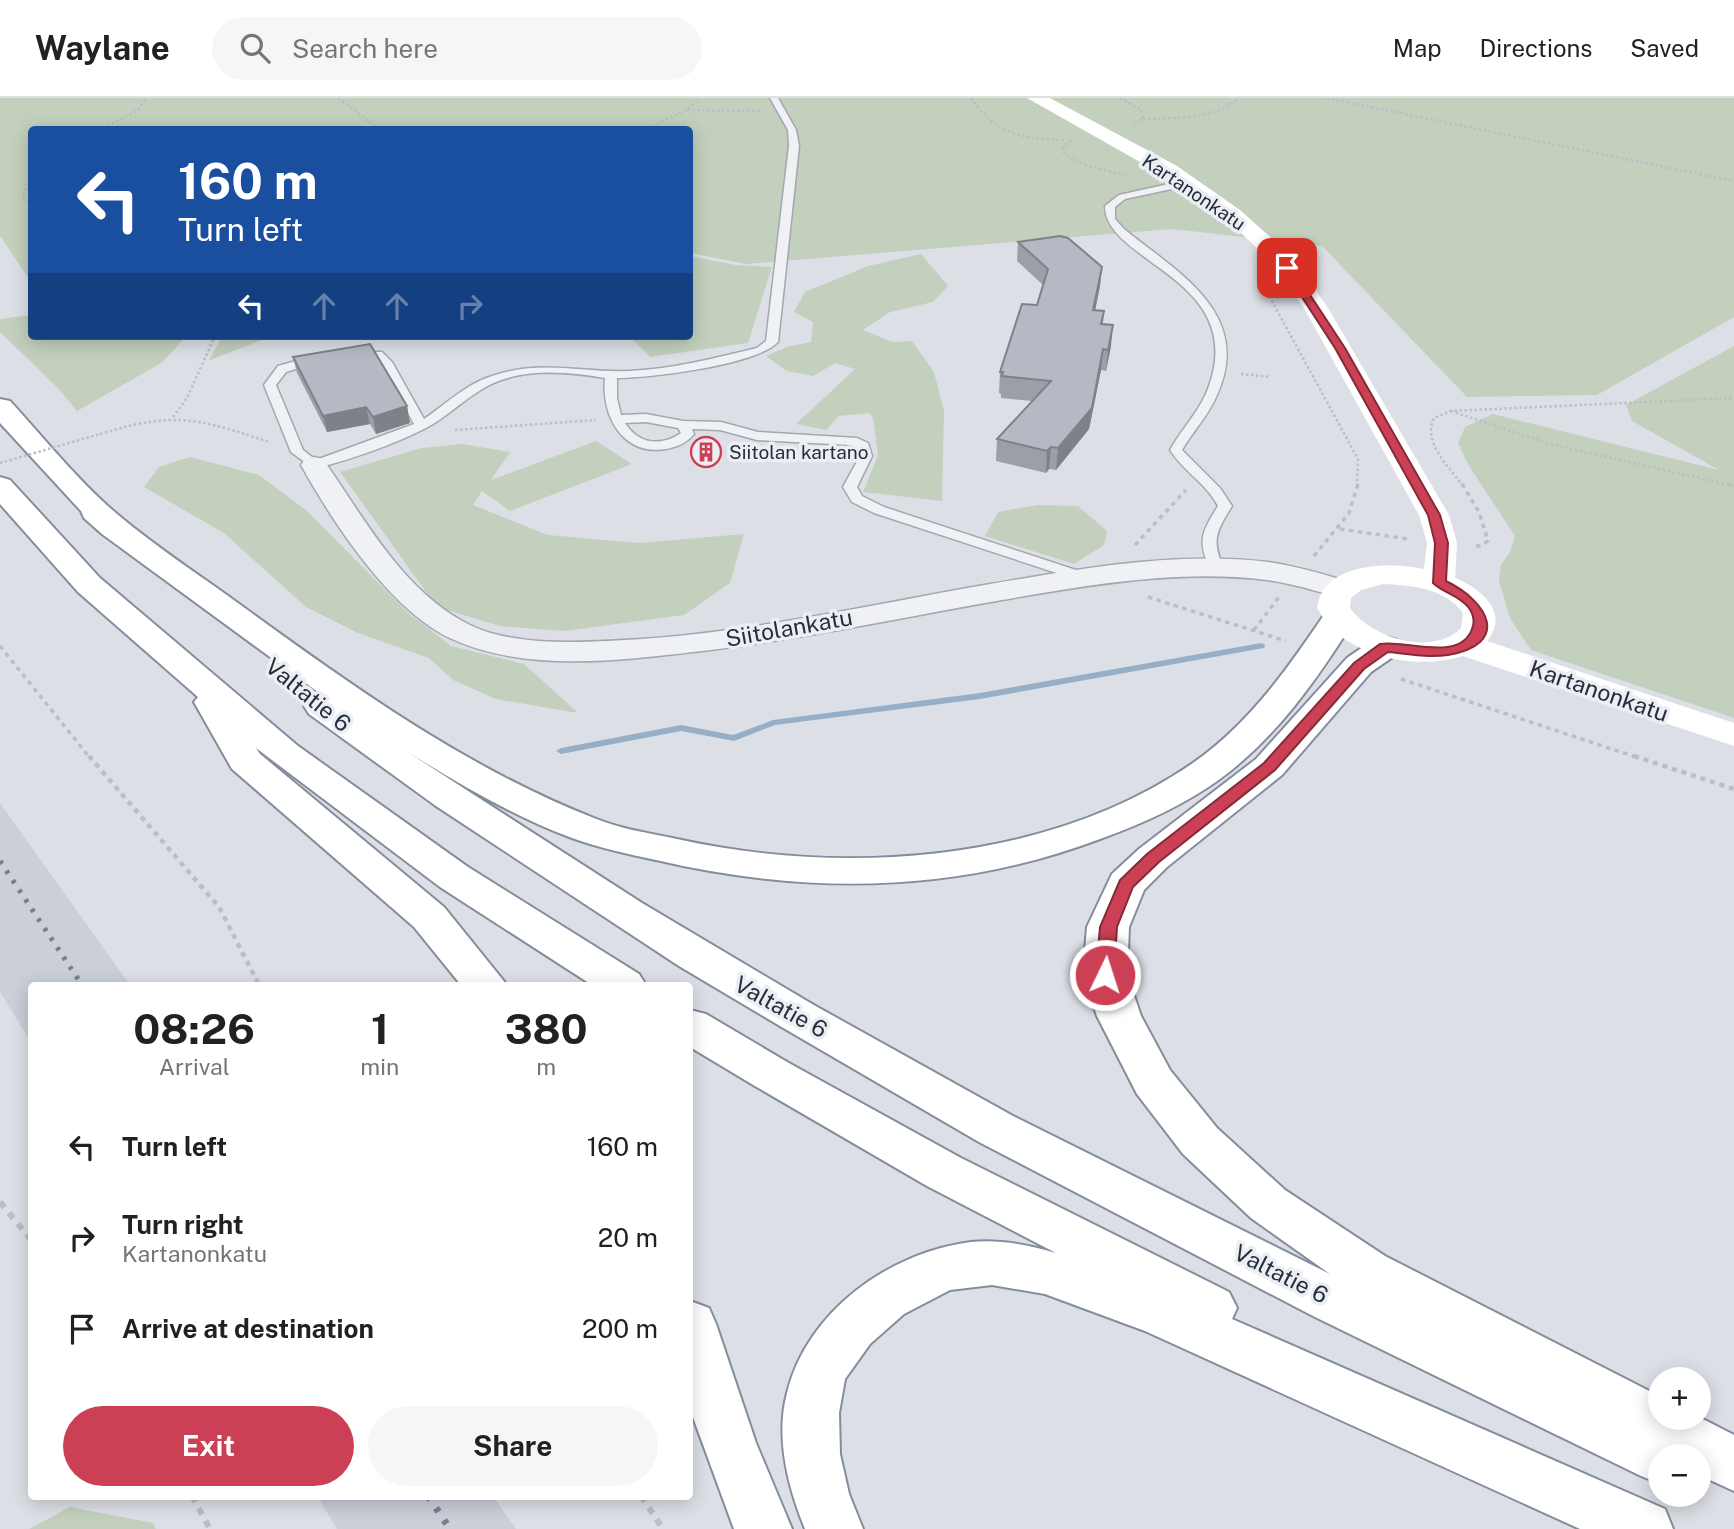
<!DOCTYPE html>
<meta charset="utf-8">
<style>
:root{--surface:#fff;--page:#f6f6f6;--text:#202124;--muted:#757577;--line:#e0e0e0;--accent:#cc4055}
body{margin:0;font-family:"Public Sans",sans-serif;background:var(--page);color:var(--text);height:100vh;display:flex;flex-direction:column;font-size:26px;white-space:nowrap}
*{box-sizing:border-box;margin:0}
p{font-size:23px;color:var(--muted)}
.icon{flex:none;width:38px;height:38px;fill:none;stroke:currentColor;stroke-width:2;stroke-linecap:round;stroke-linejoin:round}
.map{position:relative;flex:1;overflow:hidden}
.sheet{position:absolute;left:28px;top:884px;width:665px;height:518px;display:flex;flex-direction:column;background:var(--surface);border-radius:7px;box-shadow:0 4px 18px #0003}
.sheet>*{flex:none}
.hud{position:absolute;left:28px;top:28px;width:665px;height:214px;border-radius:7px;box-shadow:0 4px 18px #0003;background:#1a4fa0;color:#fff;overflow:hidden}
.fabs{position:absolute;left:1648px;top:1269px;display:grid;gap:14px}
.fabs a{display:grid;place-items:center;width:63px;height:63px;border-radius:50%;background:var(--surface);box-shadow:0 4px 18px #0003;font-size:35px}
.pin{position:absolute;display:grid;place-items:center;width:60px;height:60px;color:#fff;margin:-30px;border-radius:14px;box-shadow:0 4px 10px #0006}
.me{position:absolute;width:77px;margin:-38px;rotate:4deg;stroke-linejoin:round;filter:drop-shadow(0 0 5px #0008)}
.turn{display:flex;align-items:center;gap:24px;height:147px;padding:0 35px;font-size:32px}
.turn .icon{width:91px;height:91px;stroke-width:2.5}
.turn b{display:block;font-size:49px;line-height:60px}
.lanes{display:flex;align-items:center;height:66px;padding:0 35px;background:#0003;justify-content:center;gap:35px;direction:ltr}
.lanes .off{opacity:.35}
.eta{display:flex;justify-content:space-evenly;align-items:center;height:119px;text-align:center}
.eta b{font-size:42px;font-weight:700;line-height:49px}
.button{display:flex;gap:14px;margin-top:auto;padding:14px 35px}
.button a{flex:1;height:80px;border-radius:42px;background:var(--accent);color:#fff;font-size:28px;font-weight:700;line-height:80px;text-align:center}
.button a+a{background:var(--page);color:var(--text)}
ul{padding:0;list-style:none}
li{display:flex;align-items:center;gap:21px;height:91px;padding:0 35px}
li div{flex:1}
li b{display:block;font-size:26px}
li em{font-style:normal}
header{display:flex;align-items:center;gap:42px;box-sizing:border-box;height:98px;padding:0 35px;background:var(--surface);border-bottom:2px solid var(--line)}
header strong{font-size:33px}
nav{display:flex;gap:38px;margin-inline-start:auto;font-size:24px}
.search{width:490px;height:63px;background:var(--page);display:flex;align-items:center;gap:18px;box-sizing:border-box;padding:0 24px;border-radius:38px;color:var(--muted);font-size:26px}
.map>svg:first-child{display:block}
.built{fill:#cacfd8}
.green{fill:#c2d0bd}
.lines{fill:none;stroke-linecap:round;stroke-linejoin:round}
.stream{fill:#97aec7;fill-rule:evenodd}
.service-casing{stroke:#a2a7b0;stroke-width:3}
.minor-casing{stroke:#a2a7b0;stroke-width:3}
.trunk-casing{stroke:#848d9d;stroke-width:4}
.motorway-casing{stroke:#848d9d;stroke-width:4}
.path-far3{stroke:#bbbec5;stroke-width:2.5;stroke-dasharray:2.5 2.5;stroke-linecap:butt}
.path-far2{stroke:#bbbec5;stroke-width:3.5;stroke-dasharray:4.5 4.5;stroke-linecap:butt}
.path-far1{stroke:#bbbec5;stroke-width:4.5;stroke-dasharray:5 5;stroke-linecap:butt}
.path{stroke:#bbbec5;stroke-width:6;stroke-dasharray:7 7;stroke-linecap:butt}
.service{fill:#eff1f5;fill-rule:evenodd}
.minor{fill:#eff1f5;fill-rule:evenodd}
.secondary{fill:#fff;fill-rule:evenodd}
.trunk{fill:#fff;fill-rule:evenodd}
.motorway{fill:#fff;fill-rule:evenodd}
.rail-far1{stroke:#767f90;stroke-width:5;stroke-dasharray:3.5 8;stroke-linecap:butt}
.rail{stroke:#767f90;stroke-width:7;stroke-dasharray:4.5 10;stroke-linecap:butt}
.path-bridge{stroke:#bbbec5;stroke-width:2.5;stroke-dasharray:2.5 2.5;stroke-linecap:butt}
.wall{fill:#9b9fa8}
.shaded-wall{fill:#7e8288}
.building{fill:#b4b9c3;stroke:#7e8288;stroke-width:2}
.route{fill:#cc4055;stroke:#852a37;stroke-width:2}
.labels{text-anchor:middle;stroke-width:7;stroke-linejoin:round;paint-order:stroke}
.far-street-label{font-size:19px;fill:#262e3c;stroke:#ebeff4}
.far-poi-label{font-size:19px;fill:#262e3c;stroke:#ebeff4;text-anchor:start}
.street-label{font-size:23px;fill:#262e3c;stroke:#ebeff4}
</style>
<header>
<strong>Waylane</strong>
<div class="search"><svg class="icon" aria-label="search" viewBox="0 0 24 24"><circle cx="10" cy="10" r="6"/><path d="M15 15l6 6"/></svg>Search here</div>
<nav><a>Map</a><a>Directions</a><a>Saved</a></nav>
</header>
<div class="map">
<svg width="1734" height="1431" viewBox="0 0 1734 1431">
<rect width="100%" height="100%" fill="#dce0e6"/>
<!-- built -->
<path class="built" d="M 0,705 L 130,887 L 32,887 L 31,944 L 0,894 Z
M 317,1398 L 493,1398 L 516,1431 L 337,1431 Z"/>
<!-- green -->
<path class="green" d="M 0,0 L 1734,0 L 1734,219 L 1597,297 L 1467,299 L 1322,148 L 1172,131 L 746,166 L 690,155 L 690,32 L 32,32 L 31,184 L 0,138 Z
M 921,156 L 948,188 L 933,204 L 890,214 L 863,232 L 892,244 L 912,243 L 934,274 L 944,313 L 942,403 L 863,394 L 878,357 L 873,320 L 869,315 L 839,318 L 826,332 L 796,326 L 855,271 L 835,265 L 813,278 L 787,273 L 766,258 L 787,249 L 811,244 L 813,224 L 794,214 L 805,194 L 868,168 Z
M 690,158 L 736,167 L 772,169 L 748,245 L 650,259 L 629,238 L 690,238 Z
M 31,217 L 32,238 L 186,238 L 163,264 L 77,313 L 59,291 L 0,234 L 0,221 Z
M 223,238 L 272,238 L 208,263 Z
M 1734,248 L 1734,620 L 1531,552 L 1510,520 L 1499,483 L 1501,467 L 1510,454 L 1515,438 L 1469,368 L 1458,345 L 1465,329 L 1493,316 L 1719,372 L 1632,323 L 1626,307 Z
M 596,343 L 632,366 L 510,413 L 482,393 L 473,407 L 548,437 L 638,445 L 744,436 L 730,485 L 684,517 L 564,533 L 500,528 L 437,509 L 340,374 L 422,350 L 462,346 L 510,354 L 491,382 Z
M 190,359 L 259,377 L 307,413 L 407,514 L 451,548 L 524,566 L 578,615 L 496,601 L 453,582 L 429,560 L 358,535 L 306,509 L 224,435 L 144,389 L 159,369 Z
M 1038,407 L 1078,408 L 1107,433 L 1104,447 L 1074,466 L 985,438 L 998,414 Z
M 70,1409 L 153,1425 L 156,1431 L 29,1431 Z"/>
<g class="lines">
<!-- stream -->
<path class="stream" d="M 1261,545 L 1264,546 L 1265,548 L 1264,550 L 980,601 L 775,627 L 734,643 L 681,633 L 561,656 L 556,653 L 561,650 L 681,627 L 733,637 L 773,622 L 980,595 Z"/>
<!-- service casing -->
<g class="service-casing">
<path id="service" d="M 770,0 L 778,0 L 796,32 L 799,48 L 778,244 C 756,267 651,280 617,280 L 617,300 L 621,317 L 646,316 L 683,323 L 721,324 L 758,334 L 857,340 L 868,345 L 872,358 L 857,389 L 862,398 L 884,409 L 1088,476 L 1090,479 L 1088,482 L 1078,482 L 874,415 L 852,404 L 843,389 L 860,358 L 857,350 L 850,347 L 757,342 L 720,332 L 692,331 L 694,336 C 687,345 677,349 666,351 C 622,358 601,317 605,280 C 563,273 515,269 479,293 C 460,305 445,320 426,330 C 391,348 351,361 314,371 L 291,354 L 264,287 L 278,268 L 317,257 L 323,261 L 321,263 L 286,274 L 276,287 L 303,352 L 316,362 L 414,326 L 381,266 L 375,259 L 348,258 L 348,254 L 382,254 L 392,264 L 424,321 C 446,306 466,286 492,278 C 541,261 581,275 630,273 C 673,271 715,260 757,250 L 766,243 L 789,48 L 788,32 ZM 646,324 L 678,330 L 681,335 C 661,349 638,346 625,325 Z
M 1187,82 L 1190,83 L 1190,87 L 1125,101 L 1115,109 L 1115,121 L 1124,131 C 1177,174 1254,215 1217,297 C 1209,317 1193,333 1182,352 L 1220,390 L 1232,408 C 1216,434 1211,442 1224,471 L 1217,475 L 1210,471 C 1197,442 1202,434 1218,408 C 1207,386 1183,373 1170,352 C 1182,330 1201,312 1209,288 C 1247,180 1105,165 1105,108 L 1119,97 Z"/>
</g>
<!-- minor casing -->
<g class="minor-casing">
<path id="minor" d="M 314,359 L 323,361 C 364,420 403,494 470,527 C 517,550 591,544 642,541 C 759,533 874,506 990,486 C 1081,471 1175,453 1268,464 C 1296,468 1323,476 1349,484 L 1354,490 L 1349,496 L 1339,499 C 1315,493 1292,485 1267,482 C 1179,471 1089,487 1002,502 C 899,520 797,542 693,554 C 617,563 524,574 452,541 C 391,514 332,423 301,367 L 305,361 Z"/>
</g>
<!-- trunk casing -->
<g class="trunk-casing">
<path id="trunk" d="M 1385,539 L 1397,542 L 1402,549 L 1397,556 L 1371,574 L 1282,677 L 1167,769 L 1144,792 L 1129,829 L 1127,877 L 1141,918 L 1170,972 L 1217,1030 L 1285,1092 L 1385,1158 L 1661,1299 L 1661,1320 L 1699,1319 L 1734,1337 L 1734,1393 L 1699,1377 L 1699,1358 L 1661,1358 L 1661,1386 L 1641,1378 L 1313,1218 L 979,1044 L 780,928 L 774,917 L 780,906 L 796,901 L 812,906 L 1013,1018 L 1330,1176 L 1251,1120 L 1183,1056 L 1137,996 L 1097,918 L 1083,877 L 1087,829 L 1112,776 L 1139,751 L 1256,661 L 1347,560 L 1373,542 Z
M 771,959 L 787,964 L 961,1060 L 1229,1194 L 1237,1210 L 1232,1221 L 1665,1411 L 1673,1431 L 1580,1431 L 1145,1233 L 1045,1196 L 992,1187 L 950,1192 L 904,1216 L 870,1246 L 845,1281 L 839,1315 L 840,1356 L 849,1396 L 863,1431 L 805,1431 C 788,1389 775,1340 787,1295 C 807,1213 890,1154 971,1144 C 1000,1141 1029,1147 1056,1155 L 927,1088 L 755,988 L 748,976 L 755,964 Z"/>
</g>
<!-- motorway casing -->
<g class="motorway-casing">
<path id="motorway" d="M 0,301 L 10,303 C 43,339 80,385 117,416 C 156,449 201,478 242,508 C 352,588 466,670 594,720 C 620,731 649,735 677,741 C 845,778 1048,765 1193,665 C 1250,625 1288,570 1326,514 L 1338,511 L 1350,514 L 1355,521 C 1318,580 1277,639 1220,681 C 1184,707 1142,726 1100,741 C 954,796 806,797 656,762 C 628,756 599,750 572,740 C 514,719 458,685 406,653 L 642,805 L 812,906 L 818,917 L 812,928 L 796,933 L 780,928 L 679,868 L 436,708 L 309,616 L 304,608 L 309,600 L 322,597 L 102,436 L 84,420 L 81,413 L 0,325 Z
M 0,379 L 10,382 L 100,480 L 298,648 L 468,769 L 639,876 L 646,887 L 592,887 L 440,789 L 256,650 L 260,656 L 444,809 L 507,887 L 461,887 L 414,829 L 232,671 L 194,604 L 198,599 L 78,494 L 0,406 Z
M 690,912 L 706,916 L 787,964 L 794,976 L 787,988 L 771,993 L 755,988 L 690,949 Z
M 690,1203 L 709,1210 L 716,1226 L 756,1345 L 792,1431 L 734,1431 L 690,1311 Z"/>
</g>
<!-- path-far3 -->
<path class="path-far3" d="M 338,0 L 380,32
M 971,0 C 997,38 1021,40 1064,42
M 1120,0 L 1141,12 L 1143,21 L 1132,26
M 1327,0 L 1734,83
M 687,12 L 760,13
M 1143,21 C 1173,20 1215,22 1239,0
M 98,32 L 137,13 L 147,0
M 643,32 L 687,12 L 700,0
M 1071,42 L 1063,50 L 1064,55 L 1085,67 L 1125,77
M 32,71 L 23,100 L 32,110
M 1262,185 L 1358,361 L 1357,388
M 1241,276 L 1271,279
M 1451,313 L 1550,346 L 1734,388
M 173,319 L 187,300 L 215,238
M 455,332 L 596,322
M 100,336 C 175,313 196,320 269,344
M 1463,388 C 1449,369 1422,344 1434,320 L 1451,313 L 1734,300"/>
<!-- path-far2 -->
<path class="path-far2" d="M 1462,386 L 1479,414 L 1488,443 L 1479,448 L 1473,447
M 1727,386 L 1734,388
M 1340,431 L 1408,441
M 1135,447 L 1186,392
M 1314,458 L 1349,415 L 1358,386
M 1148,499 L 1286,543
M 1254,532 L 1279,499
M 0,548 L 90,660
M 1401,581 L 1639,660"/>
<!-- path-far1 -->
<path class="path-far1" d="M 89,658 L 219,809 L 259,887
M 1634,658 L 1734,691"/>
<!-- path -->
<path class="path" d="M 0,1104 L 32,1143
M 192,1398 L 210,1431
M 641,1398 L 663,1431"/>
<!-- service -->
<use href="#service" class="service"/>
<!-- minor -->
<use href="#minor" class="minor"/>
<!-- secondary -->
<path class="secondary" d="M 1027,0 L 1050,0 L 1177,68 L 1240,112 L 1268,137 L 1305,177 L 1328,210 L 1449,417 L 1457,445 L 1455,480 C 1482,491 1510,515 1487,543 L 1734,625 L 1734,648 L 1463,558 C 1422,571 1366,562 1333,532 C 1327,527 1322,518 1317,510 C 1323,464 1389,464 1424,471 L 1427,445 L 1419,417 L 1304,210 L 1278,174 L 1253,146 L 1225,121 L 1163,77 ZM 1383,486 C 1411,487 1445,490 1463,515 L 1461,530 C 1433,559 1371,540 1350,510 L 1351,500 L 1361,492 Z"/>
<!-- trunk -->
<use href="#trunk" class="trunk"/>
<!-- motorway -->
<use href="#motorway" class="motorway"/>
<!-- rail-far1 -->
<path class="rail-far1" d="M 0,763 L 82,887"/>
<!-- rail -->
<path class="rail" d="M 428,1398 L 450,1431"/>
<!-- path-bridge -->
<path class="path-bridge" d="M 0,365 L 100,336"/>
</g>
<!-- wall -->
<path class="wall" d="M 1018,144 L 1102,169 L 1100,188 L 1095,212 L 1104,213 L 1103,226 L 1111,248 L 1106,273 L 1101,272 L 1089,331 L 1056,372 L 1049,371 L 1046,375 L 996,363 L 997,341 L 1032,303 L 1001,300 L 1001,296 L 999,295 L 1000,274 L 1037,207 L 1043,187 L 1017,163 Z
M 293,259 L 407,308 L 410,325 L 376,336 L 370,326 L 327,334 L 297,275 Z"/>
<!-- shaded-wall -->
<path class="shaded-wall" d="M 1102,169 L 1100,188 L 1091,233 L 1093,212 Z
M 1113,227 L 1111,248 L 1106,273 L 1108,252 Z
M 1103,251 L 1101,272 L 1089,331 L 1056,372 L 1058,350 Z
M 407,308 L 410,325 L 376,336 L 373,319 Z
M 366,309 L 370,326 L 327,334 L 323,318 Z
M 1051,349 L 1049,371 L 1046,375 L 1047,353 Z"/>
<!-- building -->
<path class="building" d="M 1060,138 L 1068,140 L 1102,169 L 1093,212 L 1104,213 L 1101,226 L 1113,227 L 1108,252 L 1103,251 L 1092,310 L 1058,350 L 1051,349 L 1047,353 L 997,341 L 1051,283 L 1002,278 L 1003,274 L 1000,274 L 1022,206 L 1037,207 L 1048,171 L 1018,144 Z
M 370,246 L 407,308 L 373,319 L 366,309 L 323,318 L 293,259 Z"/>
<!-- route -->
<path class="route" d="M 1284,168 L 1291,168 L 1345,250 L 1440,417 L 1448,445 L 1446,483 C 1489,504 1511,546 1448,557 C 1428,560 1408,556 1388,554 L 1364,571 L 1275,672 L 1159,764 L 1133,789 L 1117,829 L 1114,877 L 1111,882 L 1099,882 L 1096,877 L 1100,829 L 1120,782 L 1147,756 L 1264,665 L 1354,565 L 1380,546 C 1403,541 1460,565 1472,531 C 1475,524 1473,516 1469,510 C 1459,497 1443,495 1433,485 L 1435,445 L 1428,417 L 1335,250 L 1283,170 Z"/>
<!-- icons -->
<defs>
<g id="building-ring" transform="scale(1.575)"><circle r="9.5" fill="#ebeff4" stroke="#cc4055" stroke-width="1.5"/><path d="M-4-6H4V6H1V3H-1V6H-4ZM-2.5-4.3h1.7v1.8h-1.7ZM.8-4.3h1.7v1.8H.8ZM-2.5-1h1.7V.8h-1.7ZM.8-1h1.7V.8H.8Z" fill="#cc4055"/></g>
</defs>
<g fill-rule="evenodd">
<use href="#building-ring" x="706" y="354"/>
</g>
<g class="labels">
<!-- far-street labels -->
<g class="far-street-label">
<text transform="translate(1194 94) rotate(34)" y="7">Kartanonkatu</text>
</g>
<!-- far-poi labels -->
<g class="far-poi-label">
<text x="729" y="361">Siitolan kartano</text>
</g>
<!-- street labels -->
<g class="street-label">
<text transform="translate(789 530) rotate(-10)" y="8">Siitolankatu</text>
<text transform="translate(1599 593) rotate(19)" y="8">Kartanonkatu</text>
<text transform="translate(308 597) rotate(39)" y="8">Valtatie 6</text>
<text transform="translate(781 909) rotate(29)" y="8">Valtatie 6</text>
<text transform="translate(1281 1176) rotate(27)" y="8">Valtatie 6</text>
</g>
</g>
</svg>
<div class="fabs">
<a>+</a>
<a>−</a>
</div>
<div class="pin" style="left:1287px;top:170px;background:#d93025"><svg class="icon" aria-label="arrive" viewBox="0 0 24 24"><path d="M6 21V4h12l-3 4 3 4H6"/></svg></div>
<svg class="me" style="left:1105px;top:877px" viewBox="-20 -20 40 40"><circle r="17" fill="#cc4055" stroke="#fff" stroke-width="3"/><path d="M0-11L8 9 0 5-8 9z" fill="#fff"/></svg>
<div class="hud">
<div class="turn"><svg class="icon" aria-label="left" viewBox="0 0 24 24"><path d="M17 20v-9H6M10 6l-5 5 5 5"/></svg><div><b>160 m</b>Turn left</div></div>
<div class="lanes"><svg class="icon" aria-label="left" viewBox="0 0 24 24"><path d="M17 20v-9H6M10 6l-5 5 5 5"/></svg><svg class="icon off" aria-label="ahead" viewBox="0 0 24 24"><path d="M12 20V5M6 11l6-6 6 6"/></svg><svg class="icon off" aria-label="ahead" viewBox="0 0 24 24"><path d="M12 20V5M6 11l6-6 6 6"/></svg><svg class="icon off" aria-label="right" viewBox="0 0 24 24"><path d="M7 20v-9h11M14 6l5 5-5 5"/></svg></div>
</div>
<section class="sheet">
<div class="eta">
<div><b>08:26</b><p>Arrival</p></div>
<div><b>1</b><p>min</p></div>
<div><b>380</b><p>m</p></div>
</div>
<ul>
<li><svg class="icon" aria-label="left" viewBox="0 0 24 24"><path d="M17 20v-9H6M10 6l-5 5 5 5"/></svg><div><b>Turn left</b></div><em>160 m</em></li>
<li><svg class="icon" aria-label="right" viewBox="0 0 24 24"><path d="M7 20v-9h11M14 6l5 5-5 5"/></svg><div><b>Turn right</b><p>Kartanonkatu</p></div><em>20 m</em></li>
<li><svg class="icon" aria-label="arrive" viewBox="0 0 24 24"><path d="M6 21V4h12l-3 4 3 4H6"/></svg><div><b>Arrive at destination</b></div><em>200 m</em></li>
</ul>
<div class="button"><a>Exit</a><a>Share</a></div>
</section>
</div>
